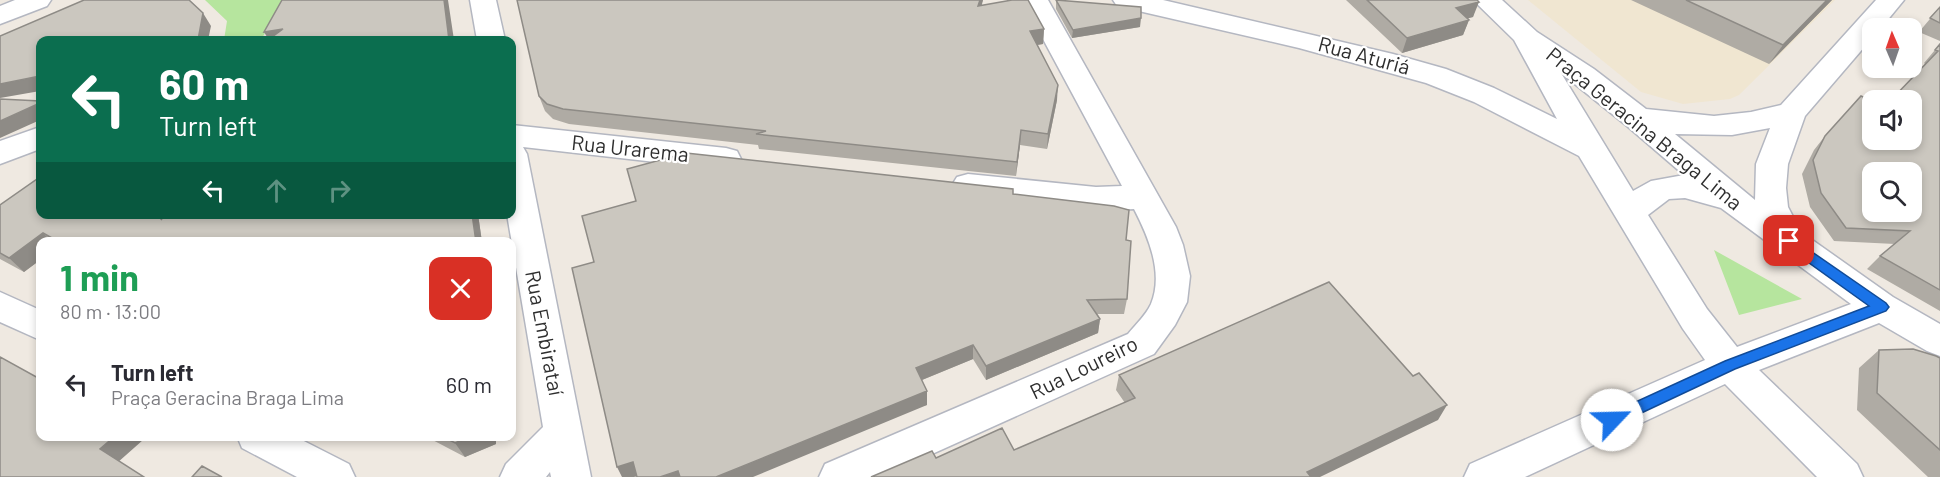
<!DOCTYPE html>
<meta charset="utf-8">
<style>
:root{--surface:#fff;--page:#f2f2f3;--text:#2b2b33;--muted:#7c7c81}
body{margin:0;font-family:Barlow,sans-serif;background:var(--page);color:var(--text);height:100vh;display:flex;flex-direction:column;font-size:22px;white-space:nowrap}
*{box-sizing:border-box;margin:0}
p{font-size:20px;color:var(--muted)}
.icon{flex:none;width:33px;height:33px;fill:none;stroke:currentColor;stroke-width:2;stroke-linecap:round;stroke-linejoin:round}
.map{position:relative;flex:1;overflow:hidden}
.details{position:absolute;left:36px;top:237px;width:480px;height:204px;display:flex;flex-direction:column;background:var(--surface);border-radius:12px;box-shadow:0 3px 9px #0003}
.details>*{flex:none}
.hud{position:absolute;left:36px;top:36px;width:480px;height:183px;border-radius:12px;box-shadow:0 3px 9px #0003;background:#0b6e4f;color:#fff;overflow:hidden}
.needle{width:39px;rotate:358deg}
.fabs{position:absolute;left:1862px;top:18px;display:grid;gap:12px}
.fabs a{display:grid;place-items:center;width:60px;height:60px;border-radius:12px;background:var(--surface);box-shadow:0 3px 9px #0003;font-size:30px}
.pin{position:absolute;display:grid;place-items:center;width:51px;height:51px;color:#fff;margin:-26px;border-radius:12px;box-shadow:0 3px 9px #0006}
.me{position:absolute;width:66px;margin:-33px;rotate:66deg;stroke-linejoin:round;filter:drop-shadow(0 0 4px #0008)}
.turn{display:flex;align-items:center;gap:21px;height:126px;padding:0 24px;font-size:27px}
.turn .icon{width:78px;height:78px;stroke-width:2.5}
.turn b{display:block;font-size:42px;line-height:51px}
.lanes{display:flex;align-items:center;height:57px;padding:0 24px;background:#0003;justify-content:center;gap:30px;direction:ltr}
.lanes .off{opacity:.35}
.round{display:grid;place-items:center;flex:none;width:63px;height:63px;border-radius:12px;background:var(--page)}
.head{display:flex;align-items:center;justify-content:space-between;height:102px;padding:0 24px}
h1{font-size:36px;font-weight:700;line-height:45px;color:#1e9e55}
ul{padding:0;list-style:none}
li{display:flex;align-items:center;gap:18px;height:90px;padding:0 24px}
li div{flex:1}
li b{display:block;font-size:22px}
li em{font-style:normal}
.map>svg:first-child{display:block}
.education{fill:#f0e6d1}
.green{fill:#b6e59e}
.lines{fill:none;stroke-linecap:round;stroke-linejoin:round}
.minor-casing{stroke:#b4b7c1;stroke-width:3}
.minor{fill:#fff;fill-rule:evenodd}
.wall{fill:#afaba4}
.shaded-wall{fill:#8e8b86}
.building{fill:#cbc7bf;stroke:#8e8b86;stroke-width:1.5;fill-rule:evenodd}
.route{fill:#1a73e8;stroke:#114b97;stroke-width:1.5}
.labels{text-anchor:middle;stroke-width:4.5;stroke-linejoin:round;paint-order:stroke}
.street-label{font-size:21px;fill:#2e2e2e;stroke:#fff}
</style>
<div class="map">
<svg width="1940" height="477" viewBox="0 0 1940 477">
<rect width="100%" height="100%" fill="#efe9e1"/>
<!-- education -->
<path class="education" d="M 1528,0 L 1835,0 L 1739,95 L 1730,99 L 1683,104 L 1641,92 Z"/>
<!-- green -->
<path class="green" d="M 205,0 L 284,0 L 261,40 L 224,40 L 227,21 Z
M 1714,250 L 1802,299 L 1739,315 Z"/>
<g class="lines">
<!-- minor casing -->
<g class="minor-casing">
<path id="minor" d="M 15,0 L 51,0 L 47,6 L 0,24 L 0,6 Z
M 470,0 L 496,0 L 505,40 L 477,40 Z
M 1022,0 L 1048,0 L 1176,227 L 1183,245 L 1190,276 L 1187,302 L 1175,325 L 1154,354 L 881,477 L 819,477 L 825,464 L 1128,334 C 1136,324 1146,315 1151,304 C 1164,273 1148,236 1134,209 L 1096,211 L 968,196 L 957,193 L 952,185 L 957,177 L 968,174 L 1096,187 L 1122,186 Z
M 1113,0 L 1163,0 L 1393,54 L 1446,69 L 1494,88 L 1557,119 L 1514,40 L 1473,0 L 1502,0 L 1537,32 L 1594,69 L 1646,109 L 1714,116 L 1751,112 L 1781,105 L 1876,0 L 1904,0 L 1881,28 L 1872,28 L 1872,38 L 1805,116 L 1788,164 L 1786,188 L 1788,207 L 1801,232 L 1893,297 L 1940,324 L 1940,356 L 1927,351 L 1879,323 L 1759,370 L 1857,464 L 1863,477 L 1817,477 L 1725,384 L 1525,477 L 1464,477 L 1470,464 L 1705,360 L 1683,329 L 1579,156 L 1474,102 L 1426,83 L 1299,48 L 1117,6 ZM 1561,73 L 1627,126 L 1684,175 L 1651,181 L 1633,191 ZM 1770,128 L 1756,164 L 1755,200 L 1675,134 L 1732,135 ZM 1685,198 L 1721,208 L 1851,304 L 1737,347 L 1707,309 L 1648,215 L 1669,199 Z
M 512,125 L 726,148 L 737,151 L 741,159 L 737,167 L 726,170 L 523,147 L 527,154 L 591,477 L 551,477 L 550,472 L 546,477 L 500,477 L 506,464 L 543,427 L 507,214 L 512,214 Z
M 40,127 L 40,149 L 0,164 L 0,141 Z
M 0,292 L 40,310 L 40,340 L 0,322 Z
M 237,436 L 294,436 L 349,464 L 355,477 L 297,477 L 242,448 Z"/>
</g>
<!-- minor -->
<use href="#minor" class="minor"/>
</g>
<!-- wall -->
<path class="wall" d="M 983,0 L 981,5 L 1044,29 L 1043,44 L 1037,45 L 1057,100 L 1047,149 L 1020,145 L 1016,176 L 759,149 L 758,145 L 569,124 L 553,119 L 545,111 L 539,96 Z
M 1056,0 L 1140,27 L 1072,38 L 1056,9 Z
M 1346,0 L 1477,0 L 1473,17 L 1468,18 L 1469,20 L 1463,35 L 1402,53 Z
M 1631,0 L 1832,0 L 1769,64 Z
M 1940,7 L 1940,41 L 1919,32 Z
M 1940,44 L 1940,311 L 1867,269 L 1880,256 L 1895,244 L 1834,241 L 1810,207 L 1802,174 L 1814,150 L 1825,136 L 1872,140 L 1925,64 L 1924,63 Z
M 1013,194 L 1126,240 L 1127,299 L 1124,314 L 1097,314 L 1100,319 L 1098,333 L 986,380 L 973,359 L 922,380 L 927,405 L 634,477 Z
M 0,205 L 478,214 L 482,242 L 40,242 L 40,260 L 24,272 L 0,259 Z
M 1879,350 L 1940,358 L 1940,477 L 1928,477 L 1857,410 L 1859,368 Z
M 1119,375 L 1438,420 L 1014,450 L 1125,403 L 1116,390 Z
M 425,436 L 496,436 L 496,444 L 465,457 Z"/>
<!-- shaded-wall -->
<path class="shaded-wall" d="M 444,0 L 448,0 L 454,40 L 449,40 Z
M 980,0 L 983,0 L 978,21 L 978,6 Z
M 1827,0 L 1832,0 L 1769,64 L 1783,45 Z
M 1479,2 L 1473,17 L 1450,23 L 1456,8 Z
M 203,13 L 211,26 L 208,40 L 198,40 Z
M 1141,18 L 1140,27 L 1072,38 L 1073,30 Z
M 1469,20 L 1463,35 L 1402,53 L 1407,38 Z
M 283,29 L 269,40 L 264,32 Z
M 1044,29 L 1043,44 L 1030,46 L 1030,31 Z
M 40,76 L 40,91 L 0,98 L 0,84 Z
M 1058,85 L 1057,100 L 1047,149 L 1048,134 Z
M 40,103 L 40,120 L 0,138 L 0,121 Z
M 1021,130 L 1020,145 L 1016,176 L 1017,162 Z
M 472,214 L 478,214 L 482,242 L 476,242 Z
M 43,233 L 52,242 L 40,242 L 40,260 L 24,272 L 9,258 Z
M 1100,319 L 1098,333 L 986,380 L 986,366 Z
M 973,345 L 973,359 L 917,382 L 916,368 Z
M 927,391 L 927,405 L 753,477 L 716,477 Z
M 1447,405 L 1438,420 L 1320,477 L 1305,477 L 1307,472 Z
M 115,436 L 139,436 L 143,440 L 117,463 L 100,449 Z
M 471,436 L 496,436 L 496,444 L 465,457 L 455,443 Z
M 633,462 L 640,475 L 634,477 L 622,477 L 617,467 Z
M 678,471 L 681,477 L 660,477 Z"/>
<!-- building -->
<path class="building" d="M 84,0 L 189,0 L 203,13 L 198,40 L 40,40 L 40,76 L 0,84 L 0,36 Z
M 282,0 L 444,0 L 449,40 L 268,40 L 283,29 L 264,32 Z
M 517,0 L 980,0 L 978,6 L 1012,0 L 1028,0 L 1044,29 L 1030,31 L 1058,85 L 1048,134 L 1021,130 L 1017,162 L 756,134 L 766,131 L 563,109 L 547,104 L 539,96 Z
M 1056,0 L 1141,7 L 1141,18 L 1073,30 Z
M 1367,0 L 1477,0 L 1479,2 L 1456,8 L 1469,20 L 1407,38 Z
M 1686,0 L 1827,0 L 1783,45 Z
M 1940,7 L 1940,23 L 1930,18 Z
M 1940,44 L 1940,290 L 1880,256 L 1910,231 L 1846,228 L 1821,193 L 1813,160 L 1825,136 L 1861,96 L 1872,101 L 1872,140 L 1911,140 L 1911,100 L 1891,100 L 1938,51 L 1935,50 ZM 1872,172 L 1911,172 L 1911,212 L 1872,212 Z
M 0,99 L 40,101 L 40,103 L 0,121 Z
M 686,153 L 1013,189 L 1013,194 L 1114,206 L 1129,210 L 1126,240 L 1131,241 L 1127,299 L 1087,300 L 1100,319 L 986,366 L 973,345 L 916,368 L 927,391 L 716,477 L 680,477 L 678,471 L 660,477 L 637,477 L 633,462 L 617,467 L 572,268 L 594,262 L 582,216 L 636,201 L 627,169 Z
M 40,177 L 40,214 L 163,214 L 161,220 L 165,214 L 472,214 L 476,242 L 59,242 L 43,233 L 9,258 L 0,253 L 0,205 Z
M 1329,282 L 1413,376 L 1419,373 L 1447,405 L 1307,472 L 1311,477 L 871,477 L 932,451 L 936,458 L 1002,428 L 1014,450 L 1135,398 L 1119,375 Z
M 1913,349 L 1936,356 L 1940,358 L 1940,450 L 1877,393 L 1879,350 Z
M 0,357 L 40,379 L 40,436 L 115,436 L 100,449 L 144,477 L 0,477 Z
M 442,436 L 471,436 L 455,443 Z
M 202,466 L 222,477 L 192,477 Z"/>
<!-- route -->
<path class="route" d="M 1789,236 L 1886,303 L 1889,307 L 1886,311 L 1735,369 L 1618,424 L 1612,426 L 1607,424 L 1605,420 L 1607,415 L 1725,361 L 1869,306 L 1784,245 L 1782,241 L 1784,238 Z"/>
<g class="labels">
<!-- street labels -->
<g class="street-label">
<text transform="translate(1364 56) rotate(15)" y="7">Rua Aturiá</text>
<text transform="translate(1644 129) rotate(39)" y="7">Praça Geracina Braga Lima</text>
<text transform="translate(630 149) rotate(6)" y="7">Rua Urarema</text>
<text transform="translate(544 333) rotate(79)" y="7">Rua Embirataí</text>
<text transform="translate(1084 368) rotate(-26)" y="7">Rua Loureiro</text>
</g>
</g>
</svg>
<div class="fabs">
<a><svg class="needle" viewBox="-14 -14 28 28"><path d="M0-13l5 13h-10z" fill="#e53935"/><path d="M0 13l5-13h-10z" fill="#7c7c81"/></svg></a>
<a><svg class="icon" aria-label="sound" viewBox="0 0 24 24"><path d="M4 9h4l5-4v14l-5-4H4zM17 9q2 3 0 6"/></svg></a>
<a><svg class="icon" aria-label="search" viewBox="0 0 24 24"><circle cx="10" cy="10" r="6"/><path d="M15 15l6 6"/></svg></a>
</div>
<div class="pin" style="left:1789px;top:241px;background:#d93025"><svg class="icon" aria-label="arrive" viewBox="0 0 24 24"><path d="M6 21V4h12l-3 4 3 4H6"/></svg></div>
<svg class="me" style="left:1612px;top:420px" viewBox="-20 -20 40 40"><circle r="19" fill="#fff"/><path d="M0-13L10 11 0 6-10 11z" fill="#1a73e8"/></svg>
<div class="hud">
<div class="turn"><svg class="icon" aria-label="left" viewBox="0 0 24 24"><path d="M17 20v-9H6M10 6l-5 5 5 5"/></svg><div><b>60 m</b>Turn left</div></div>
<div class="lanes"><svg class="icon" aria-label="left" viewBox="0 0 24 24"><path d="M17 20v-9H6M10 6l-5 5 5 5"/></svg><svg class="icon off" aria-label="ahead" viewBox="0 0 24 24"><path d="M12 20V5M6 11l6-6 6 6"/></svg><svg class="icon off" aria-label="right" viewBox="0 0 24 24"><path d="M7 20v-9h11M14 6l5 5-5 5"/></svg></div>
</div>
<section class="details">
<div class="head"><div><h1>1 min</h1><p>80 m · 13:00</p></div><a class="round" style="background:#d93025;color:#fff"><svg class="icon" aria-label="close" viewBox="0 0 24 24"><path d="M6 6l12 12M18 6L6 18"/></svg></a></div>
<ul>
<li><svg class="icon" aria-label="left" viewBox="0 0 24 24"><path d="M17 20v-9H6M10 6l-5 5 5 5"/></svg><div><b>Turn left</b><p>Praça Geracina Braga Lima</p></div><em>60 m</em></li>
</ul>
</section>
</div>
